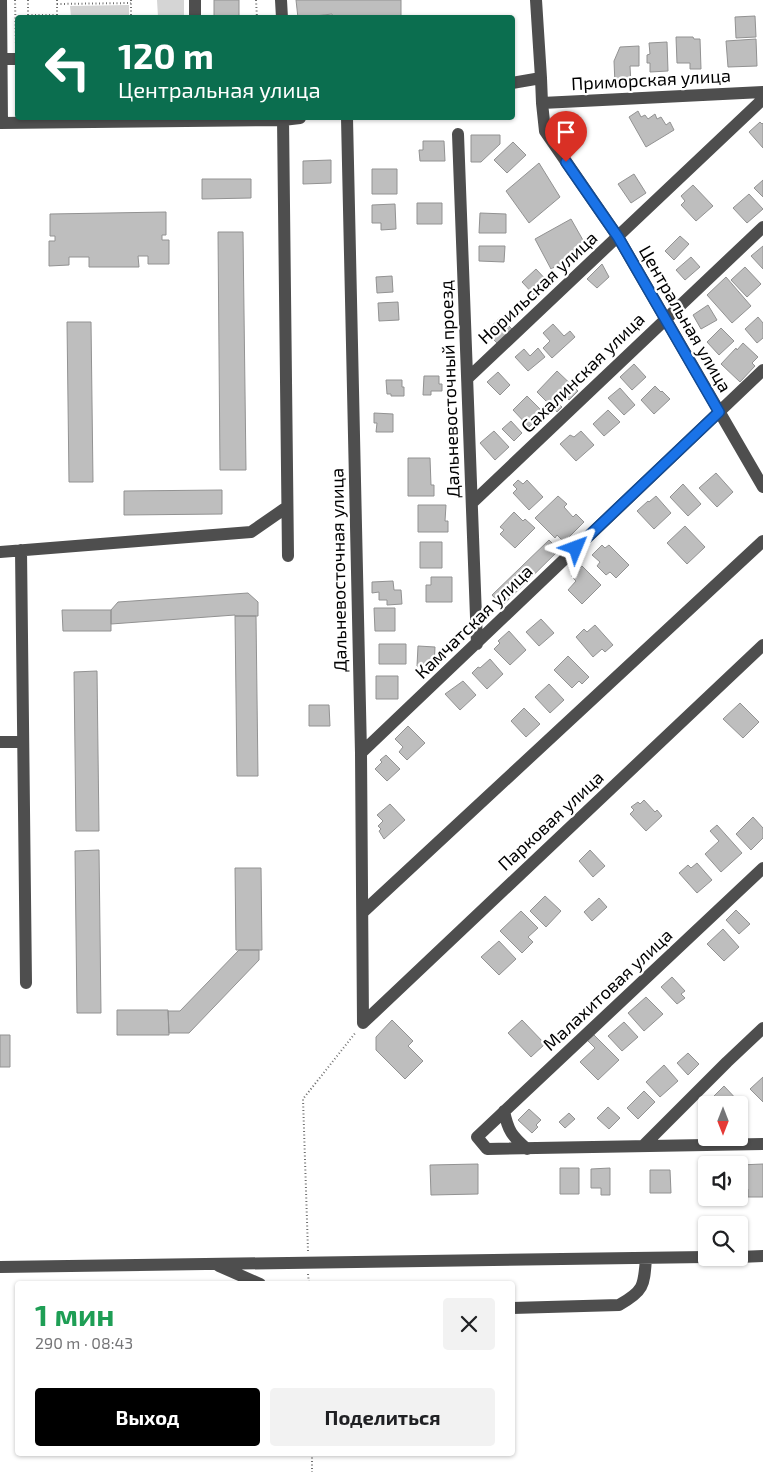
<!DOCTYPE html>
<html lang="ru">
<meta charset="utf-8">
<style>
:root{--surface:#fff;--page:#f2f2f2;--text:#202124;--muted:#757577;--accent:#000}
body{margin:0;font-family:"Exo 2",sans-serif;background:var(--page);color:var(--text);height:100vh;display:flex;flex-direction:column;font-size:19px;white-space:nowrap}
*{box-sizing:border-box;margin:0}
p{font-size:16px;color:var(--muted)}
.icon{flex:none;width:28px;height:28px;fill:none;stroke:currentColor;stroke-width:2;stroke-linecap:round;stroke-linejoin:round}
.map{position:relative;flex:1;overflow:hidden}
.panel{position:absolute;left:15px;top:1281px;width:500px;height:175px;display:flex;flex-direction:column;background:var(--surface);border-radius:5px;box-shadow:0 1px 4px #0004}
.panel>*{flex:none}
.banner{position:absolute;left:15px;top:15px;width:500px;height:105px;border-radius:5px;box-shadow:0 1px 4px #0004;background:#0b6e4f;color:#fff;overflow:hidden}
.needle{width:32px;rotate:180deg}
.tools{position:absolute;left:698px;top:1096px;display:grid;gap:10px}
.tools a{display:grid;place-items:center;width:50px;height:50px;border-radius:5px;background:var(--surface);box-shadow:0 1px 4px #0004;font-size:25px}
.pin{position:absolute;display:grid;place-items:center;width:42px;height:42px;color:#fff;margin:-51px -21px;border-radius:50% 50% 50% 0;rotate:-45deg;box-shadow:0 0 5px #0007}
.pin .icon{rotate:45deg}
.me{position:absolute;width:55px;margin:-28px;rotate:46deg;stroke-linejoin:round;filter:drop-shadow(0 0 4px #0008)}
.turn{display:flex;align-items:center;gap:18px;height:105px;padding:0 20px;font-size:22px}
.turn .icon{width:65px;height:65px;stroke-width:2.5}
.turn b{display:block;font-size:35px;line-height:42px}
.round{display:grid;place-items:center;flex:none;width:52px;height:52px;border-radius:5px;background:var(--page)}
.headline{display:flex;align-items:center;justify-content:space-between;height:85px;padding:0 20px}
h1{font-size:30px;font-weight:700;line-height:38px;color:#1e9e55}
.action{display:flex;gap:10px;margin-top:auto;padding:10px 20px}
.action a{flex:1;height:58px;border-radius:5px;background:var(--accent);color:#fff;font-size:20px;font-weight:700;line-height:58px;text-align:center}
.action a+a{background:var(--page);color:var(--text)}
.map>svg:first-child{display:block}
.park{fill:#d5d5d5}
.building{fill:#bebebe;stroke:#929292}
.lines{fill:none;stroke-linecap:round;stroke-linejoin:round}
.path{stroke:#707070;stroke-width:2;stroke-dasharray:1 2.5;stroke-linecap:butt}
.minor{stroke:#4e4e4e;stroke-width:12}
.route-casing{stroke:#114b97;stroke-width:12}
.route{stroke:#1a73e8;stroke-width:9}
.labels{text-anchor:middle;stroke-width:4.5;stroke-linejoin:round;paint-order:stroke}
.street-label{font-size:18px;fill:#000;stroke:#fff}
</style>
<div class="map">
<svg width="763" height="1472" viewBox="0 0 763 1472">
<rect width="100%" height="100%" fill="#fff"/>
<!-- park -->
<path class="park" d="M 157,0 L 184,0 L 184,17 L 158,17 Z
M 129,5 L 129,17 L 71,17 L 70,6 Z"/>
<!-- building -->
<path class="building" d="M 214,0 L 239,0 L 239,18 L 214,18 Z
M 296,0 L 401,0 L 401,18 L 333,18 L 332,14 L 298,18 Z
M 755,16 L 756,37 L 736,38 L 735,17 Z
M 676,37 L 693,37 L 694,39 L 700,39 L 701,69 L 690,69 L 690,63 L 677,63 Z
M 756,39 L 757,66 L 728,67 L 726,41 Z
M 667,42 L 668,71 L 650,72 L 650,63 L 647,63 L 647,55 L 650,54 L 649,43 Z
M 639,46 L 639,66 L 630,66 L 631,84 L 615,84 L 614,61 L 620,47 Z
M 638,111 L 641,117 L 645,115 L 648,119 L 655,114 L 657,119 L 661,117 L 666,125 L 670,122 L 674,130 L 646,147 L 629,117 Z
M 760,122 L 762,124 L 763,123 L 763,148 L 749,132 Z
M 471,135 L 500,135 L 500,144 L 481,162 L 471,162 Z
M 423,141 L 444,141 L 445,161 L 420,161 L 419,150 L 423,150 Z
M 513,142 L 526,155 L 507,173 L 494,160 Z
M 331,160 L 331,183 L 303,184 L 303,161 Z
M 539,163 L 560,197 L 529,223 L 506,191 Z
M 372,169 L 397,169 L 397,194 L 372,194 Z
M 634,174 L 646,193 L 631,203 L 618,184 Z
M 202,179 L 251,179 L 251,198 L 202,199 Z
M 763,180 L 763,197 L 754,188 Z
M 693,185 L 713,206 L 696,221 L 681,205 L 685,201 L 681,196 Z
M 749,194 L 763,209 L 747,223 L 733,208 Z
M 417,203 L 442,203 L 442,224 L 417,224 Z
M 395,204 L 396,229 L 381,230 L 381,223 L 372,223 L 372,205 Z
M 166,212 L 166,235 L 162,235 L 162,240 L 169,240 L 169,264 L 148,264 L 148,256 L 138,256 L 139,267 L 89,267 L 89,257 L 69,257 L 69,265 L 49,266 L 49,241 L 55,241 L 55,236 L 50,236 L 50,214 Z
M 480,213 L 506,214 L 506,233 L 479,233 Z
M 571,219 L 588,249 L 551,269 L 535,239 Z
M 218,232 L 243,232 L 246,470 L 220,470 Z
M 680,236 L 689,244 L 674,260 L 665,251 Z
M 479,246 L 505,246 L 504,262 L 479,261 Z
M 763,246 L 763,269 L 751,256 Z
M 691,257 L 700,267 L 685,280 L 676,270 Z
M 602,264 L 609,277 L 597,288 L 587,279 Z
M 745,267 L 761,284 L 747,297 L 731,280 Z
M 536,269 L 550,284 L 536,297 L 522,282 Z
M 392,276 L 393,292 L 377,293 L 376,277 Z
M 726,277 L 751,306 L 732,323 L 707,295 Z
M 398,302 L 399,320 L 379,321 L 378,303 Z
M 708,305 L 717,320 L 701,329 L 693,315 Z
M 500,317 L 512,329 L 498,344 L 486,332 Z
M 758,317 L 763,323 L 763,338 L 757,343 L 745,329 Z
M 67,322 L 91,322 L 93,482 L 69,482 Z
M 553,324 L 564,336 L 570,331 L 575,337 L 552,358 L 543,348 L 550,341 L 543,333 Z
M 721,328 L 734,341 L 719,355 L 707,342 Z
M 743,343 L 758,357 L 752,363 L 755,366 L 740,382 L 721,364 L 736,348 L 737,350 Z
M 538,348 L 545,357 L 528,371 L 515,357 L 524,349 L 530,356 Z
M 634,364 L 646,377 L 632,390 L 620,377 Z
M 557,371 L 578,391 L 569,400 L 560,391 L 553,398 L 562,407 L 557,412 L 537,392 Z
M 498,372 L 510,385 L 500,395 L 487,382 Z
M 424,376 L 439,376 L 439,384 L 442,384 L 442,391 L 431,391 L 431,395 L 423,395 Z
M 386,380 L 402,380 L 402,387 L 404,387 L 404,396 L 391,396 L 391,394 L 387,394 Z
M 655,386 L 661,392 L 662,391 L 670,399 L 654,414 L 641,400 Z
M 620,388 L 635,405 L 624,415 L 608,398 Z
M 527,396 L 544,413 L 529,427 L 513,410 Z
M 608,410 L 620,422 L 604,436 L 593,424 Z
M 374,413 L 393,414 L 393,432 L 376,432 L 377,423 L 374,423 Z
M 511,421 L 522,433 L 514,441 L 502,429 Z
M 494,431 L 509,447 L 495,460 L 480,443 Z
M 581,431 L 594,445 L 576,461 L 560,444 L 570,435 L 574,437 Z
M 408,458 L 430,458 L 431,485 L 434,485 L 434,496 L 408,496 Z
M 716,473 L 733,492 L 717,507 L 699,488 Z
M 518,480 L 523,484 L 527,480 L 543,497 L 529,510 L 513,493 L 517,489 L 513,485 Z
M 683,484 L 701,504 L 688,516 L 670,497 Z
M 222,490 L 222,514 L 124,515 L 124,491 Z
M 558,496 L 567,504 L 564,507 L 573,517 L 576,514 L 584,522 L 564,542 L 557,535 L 555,538 L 535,518 Z
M 656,496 L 671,513 L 654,529 L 637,511 L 648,501 L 649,502 Z
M 418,505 L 446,505 L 445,521 L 448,521 L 448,532 L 418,532 Z
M 514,512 L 523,521 L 525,519 L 535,528 L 515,548 L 500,534 L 504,530 L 500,527 Z
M 685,526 L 705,547 L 687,564 L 667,543 Z
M 549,540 L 559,550 L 502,606 L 492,595 Z
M 420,542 L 442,542 L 442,568 L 420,568 Z
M 602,545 L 605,548 L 609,545 L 629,565 L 616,578 L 610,572 L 606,575 L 597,566 L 600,562 L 592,555 Z
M 582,566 L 601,585 L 582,604 L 568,590 L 576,581 L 571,576 Z
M 431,577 L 452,577 L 452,602 L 426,602 L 426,585 L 431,585 Z
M 393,581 L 394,590 L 401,590 L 402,604 L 387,605 L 387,600 L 379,600 L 379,592 L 372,593 L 372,582 Z
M 248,593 L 258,602 L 258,616 L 235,616 L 235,615 L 111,624 L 111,610 L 118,602 Z
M 374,608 L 395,608 L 395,631 L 375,631 Z
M 62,610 L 111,610 L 111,631 L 63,631 Z
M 235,616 L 256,616 L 258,776 L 237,776 Z
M 541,619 L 554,633 L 539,646 L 526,632 Z
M 595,625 L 613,645 L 605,652 L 602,649 L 593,657 L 576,637 L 584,629 L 587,632 Z
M 509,631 L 526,650 L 510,665 L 494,649 L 500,643 L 498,641 Z
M 379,644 L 406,644 L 406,664 L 379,664 Z
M 418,646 L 435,647 L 434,666 L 417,666 Z
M 568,656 L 589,677 L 582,684 L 579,681 L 572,688 L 554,670 Z
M 490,659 L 503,674 L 487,689 L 472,673 L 478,667 L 480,668 Z
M 97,671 L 99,831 L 76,831 L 74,672 Z
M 376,676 L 398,676 L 398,699 L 376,699 Z
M 463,681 L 476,695 L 460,710 L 445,694 Z
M 549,684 L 564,700 L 550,713 L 535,697 Z
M 740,703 L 759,722 L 743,738 L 723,719 Z
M 309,705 L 329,705 L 330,726 L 309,726 Z
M 524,708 L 540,724 L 526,737 L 511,721 Z
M 408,726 L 425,743 L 407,760 L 399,752 L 403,747 L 395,739 Z
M 386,755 L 400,769 L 387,781 L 375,769 L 382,762 L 380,760 Z
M 644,800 L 655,812 L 657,810 L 662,816 L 646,831 L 630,814 L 634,810 L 631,807 L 638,802 L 640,804 Z
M 390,804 L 405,820 L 384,839 L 379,831 L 381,829 L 378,826 L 383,821 L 377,815 Z
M 753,817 L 763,828 L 763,838 L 751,850 L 736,834 Z
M 717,825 L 742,853 L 721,872 L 705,854 L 719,841 L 710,831 Z
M 99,850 L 101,1013 L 77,1013 L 75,851 Z
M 590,850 L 605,866 L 593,877 L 579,861 Z
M 697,863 L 712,880 L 697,893 L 679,873 L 688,865 L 691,868 Z
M 235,868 L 261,868 L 262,950 L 236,950 Z
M 545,896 L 561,911 L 546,927 L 530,911 Z
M 599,898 L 607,907 L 592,921 L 584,912 Z
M 736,910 L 750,924 L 739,934 L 726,920 Z
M 521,911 L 538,928 L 528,937 L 533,942 L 522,953 L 500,931 Z
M 723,929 L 739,947 L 724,961 L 707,944 Z
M 499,941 L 516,959 L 499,975 L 481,957 Z
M 239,950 L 259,950 L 259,960 L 189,1033 L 169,1033 L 168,1011 L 180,1011 Z
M 672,977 L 685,991 L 681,994 L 685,998 L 677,1004 L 661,987 Z
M 646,997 L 663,1014 L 644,1031 L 628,1013 Z
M 117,1010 L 168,1010 L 169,1035 L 117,1035 Z
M 392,1020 L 413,1041 L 408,1046 L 423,1061 L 405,1079 L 376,1050 L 376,1037 Z
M 522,1020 L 545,1044 L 531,1057 L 508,1033 Z
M 624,1022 L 638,1037 L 622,1051 L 608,1036 Z
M 593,1034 L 619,1060 L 598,1080 L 580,1062 L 595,1048 L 587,1040 Z
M 0,1035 L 10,1035 L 10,1067 L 0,1067 Z
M 688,1053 L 699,1064 L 688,1075 L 677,1063 Z
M 664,1065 L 678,1081 L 660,1097 L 646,1082 Z
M 763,1077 L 763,1102 L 750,1089 Z
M 724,1086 L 740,1103 L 738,1105 L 723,1105 L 714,1096 Z
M 644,1091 L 655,1102 L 638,1119 L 627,1108 Z
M 608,1107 L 620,1118 L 609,1129 L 597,1118 Z
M 529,1109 L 541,1120 L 536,1125 L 538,1127 L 532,1133 L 518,1120 Z
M 569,1113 L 575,1119 L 565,1128 L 559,1122 Z
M 478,1164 L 478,1194 L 431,1195 L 430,1165 Z
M 763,1164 L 763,1197 L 748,1197 L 748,1189 L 740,1189 L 739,1165 Z
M 560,1168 L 579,1168 L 579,1194 L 560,1194 Z
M 610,1168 L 610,1195 L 601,1195 L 601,1188 L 591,1188 L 591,1169 Z
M 650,1170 L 670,1170 L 671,1193 L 650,1193 Z"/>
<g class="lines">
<!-- path -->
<path class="path" d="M 15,0 L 16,47
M 28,0 L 28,18
M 57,0 L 57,18
M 131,0 L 131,18
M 256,0 L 257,18
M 57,4 L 131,3
M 28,15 L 57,15
M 308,1251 L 303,1099 L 356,1032
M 308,1274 L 309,1284
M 312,1454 L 312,1472"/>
<!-- minor -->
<path class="minor" d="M 1,0 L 2,123
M 195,0 L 195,18
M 281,0 L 282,18
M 536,0 L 541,78 L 542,103 L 545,131 L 618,237 L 763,487
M 1,59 L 18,59
M 512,83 L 541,78
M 542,103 L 763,92
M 283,118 L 288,556
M 347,118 L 361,753 L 363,1023
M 0,123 L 283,120 L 300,118
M 458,134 L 477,644
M 468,378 L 763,99
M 472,503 L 763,227
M 21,550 L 26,983
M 0,552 L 251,532 L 287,507
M 0,742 L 23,742
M 361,753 L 763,370
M 763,868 L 477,1137 L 487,1149 L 763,1144
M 363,912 L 763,541
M 363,1023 L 763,645
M 504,1111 C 508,1131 512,1136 527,1149
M 644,1145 L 727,1062 L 763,1028
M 739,1257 L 763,1256
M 219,1266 L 260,1284
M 0,1267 L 706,1257
M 512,1308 L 619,1305 C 644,1291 644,1286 646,1258"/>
</g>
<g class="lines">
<!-- route casing -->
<g class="route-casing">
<path id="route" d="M 566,162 L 618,237 L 719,412 L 576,548"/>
</g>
<!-- route -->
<use href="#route" class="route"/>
</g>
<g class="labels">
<!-- street labels -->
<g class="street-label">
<text transform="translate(651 80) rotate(-3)" y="6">Приморская улица</text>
<text transform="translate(538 288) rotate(-43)" y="6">Норильская улица</text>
<text transform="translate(685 319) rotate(60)" y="6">Центральная улица</text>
<text transform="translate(583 373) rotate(-44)" y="6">Сахалинская улица</text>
<text transform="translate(450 389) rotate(-92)" y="6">Дальневосточный проезд</text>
<text transform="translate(339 570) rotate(-91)" y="6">Дальневосточная улица</text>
<text transform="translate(474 622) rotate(-44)" y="6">Камчатская улица</text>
<text transform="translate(551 821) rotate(-43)" y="6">Парковая улица</text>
<text transform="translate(608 990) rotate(-43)" y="6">Малахитовая улица</text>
</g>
</g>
</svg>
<div class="tools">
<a><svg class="needle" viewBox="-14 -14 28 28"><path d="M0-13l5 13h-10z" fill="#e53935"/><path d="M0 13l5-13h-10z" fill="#757577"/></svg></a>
<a><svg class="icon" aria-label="sound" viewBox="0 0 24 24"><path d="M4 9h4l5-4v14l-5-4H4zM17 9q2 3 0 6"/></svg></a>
<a><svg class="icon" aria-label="search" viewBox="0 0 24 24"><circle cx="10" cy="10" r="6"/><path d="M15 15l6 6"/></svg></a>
</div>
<div class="pin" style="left:566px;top:162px;background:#d93025"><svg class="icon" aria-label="arrive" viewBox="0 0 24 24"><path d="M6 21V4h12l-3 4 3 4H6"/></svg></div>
<svg class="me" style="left:576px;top:548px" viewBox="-20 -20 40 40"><path d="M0-17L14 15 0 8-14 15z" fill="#1a73e8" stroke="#fff" stroke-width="4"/></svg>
<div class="banner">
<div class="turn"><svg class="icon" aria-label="left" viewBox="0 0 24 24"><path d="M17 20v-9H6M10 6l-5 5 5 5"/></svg><div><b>120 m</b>Центральная улица</div></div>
</div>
<section class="panel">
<div class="headline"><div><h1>1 мин</h1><p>290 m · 08:43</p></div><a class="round"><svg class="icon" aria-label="close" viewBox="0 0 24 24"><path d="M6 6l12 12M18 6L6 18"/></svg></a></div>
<div class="action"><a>Выход</a><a>Поделиться</a></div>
</section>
</div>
